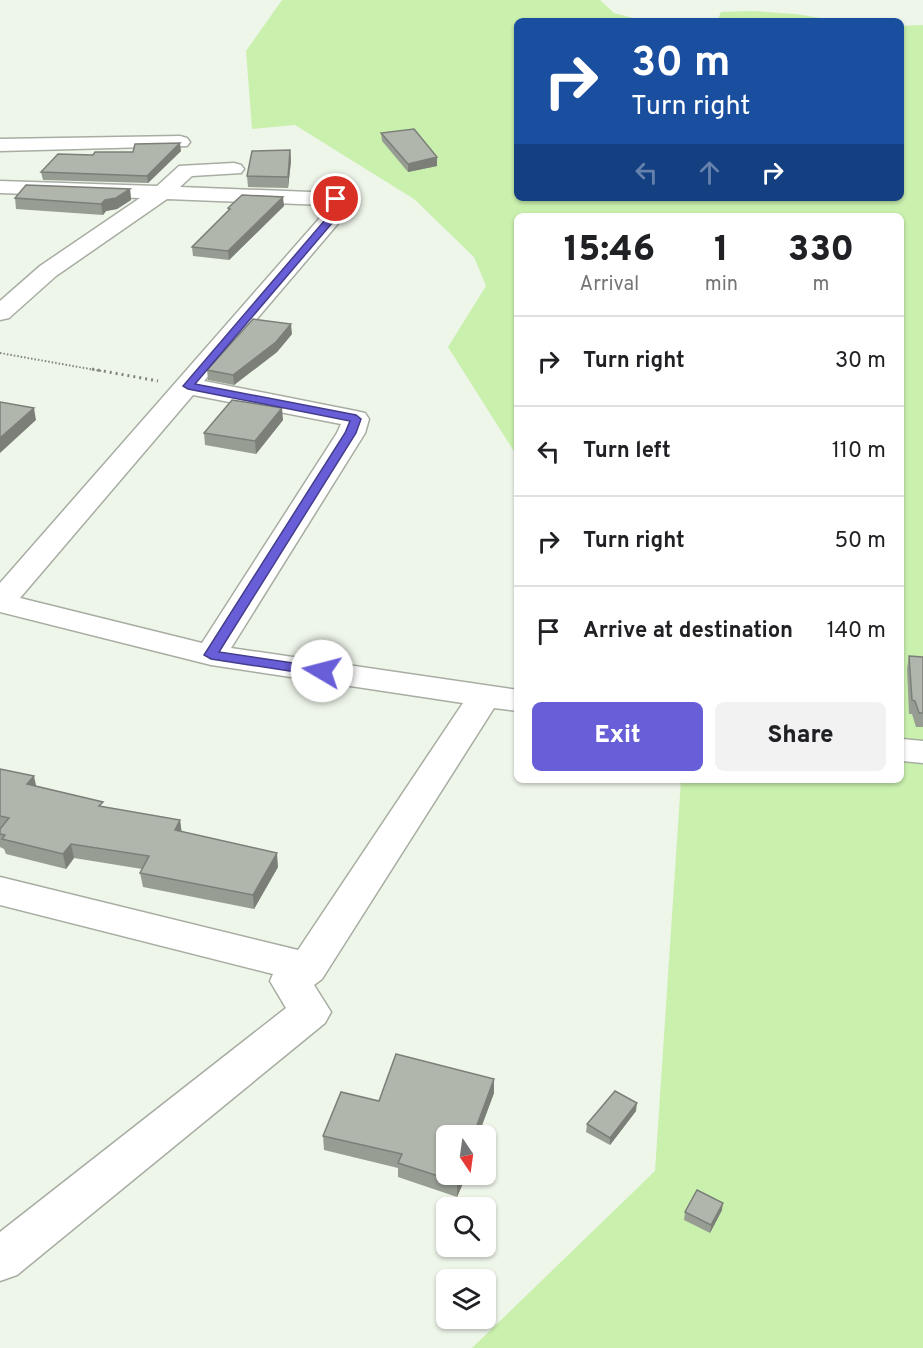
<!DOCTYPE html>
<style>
:root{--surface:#fff;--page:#f2f2f2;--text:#202124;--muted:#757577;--line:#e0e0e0;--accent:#685ed8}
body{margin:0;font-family:Overpass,sans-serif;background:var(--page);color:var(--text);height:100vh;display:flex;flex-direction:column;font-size:22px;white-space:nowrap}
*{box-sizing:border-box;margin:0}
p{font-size:20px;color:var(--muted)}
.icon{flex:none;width:33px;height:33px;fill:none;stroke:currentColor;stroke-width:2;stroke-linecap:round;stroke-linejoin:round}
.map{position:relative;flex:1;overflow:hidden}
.side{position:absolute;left:514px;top:213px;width:390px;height:570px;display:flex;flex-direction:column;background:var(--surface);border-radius:9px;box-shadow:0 2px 4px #0004}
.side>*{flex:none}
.banner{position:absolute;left:514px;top:18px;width:390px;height:183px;border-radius:9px;box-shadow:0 2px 4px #0004;background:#1a4fa0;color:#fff;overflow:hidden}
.needle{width:39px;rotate:167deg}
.controls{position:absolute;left:436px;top:1125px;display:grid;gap:12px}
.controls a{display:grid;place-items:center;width:60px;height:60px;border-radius:9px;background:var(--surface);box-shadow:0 2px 4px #0004;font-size:30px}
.pin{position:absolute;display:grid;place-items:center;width:51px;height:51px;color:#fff;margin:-26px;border:3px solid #fff;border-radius:50%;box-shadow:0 2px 6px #0007}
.me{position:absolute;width:66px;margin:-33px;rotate:278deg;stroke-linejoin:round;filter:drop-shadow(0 0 4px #0008)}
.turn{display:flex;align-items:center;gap:21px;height:126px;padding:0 18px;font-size:27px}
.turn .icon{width:78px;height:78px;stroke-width:2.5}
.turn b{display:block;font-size:42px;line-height:51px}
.lanes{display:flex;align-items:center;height:57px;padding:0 18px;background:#0003;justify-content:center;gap:30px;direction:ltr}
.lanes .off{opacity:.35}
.eta{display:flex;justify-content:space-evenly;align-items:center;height:102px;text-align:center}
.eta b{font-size:36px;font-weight:800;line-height:42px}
.action{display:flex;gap:12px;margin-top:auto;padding:12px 18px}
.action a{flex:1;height:69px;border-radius:9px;background:var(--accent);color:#fff;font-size:24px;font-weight:800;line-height:69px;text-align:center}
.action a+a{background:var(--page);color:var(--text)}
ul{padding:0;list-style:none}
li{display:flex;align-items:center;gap:18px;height:90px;padding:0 18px;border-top:2px solid var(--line)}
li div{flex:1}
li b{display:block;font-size:22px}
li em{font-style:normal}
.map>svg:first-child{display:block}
.green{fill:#caf0ae}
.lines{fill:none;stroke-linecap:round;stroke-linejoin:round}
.minor-casing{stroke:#a7ada2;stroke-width:3}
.path-far1{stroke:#81857d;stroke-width:2;stroke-dasharray:1.5 2;stroke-linecap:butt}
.path{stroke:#81857d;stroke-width:3;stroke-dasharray:2 4;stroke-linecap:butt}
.minor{fill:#fff;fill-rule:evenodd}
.wall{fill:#979d93}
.shaded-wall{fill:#7b7f78}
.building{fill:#b0b6ab;stroke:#7b7f78;stroke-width:1.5}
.route{fill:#685ed8;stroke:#443d8c;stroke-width:1.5}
</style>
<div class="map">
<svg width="923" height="1348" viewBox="0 0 923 1348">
<rect width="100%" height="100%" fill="#eef5e9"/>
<!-- green -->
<path class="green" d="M 282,0 L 600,0 L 614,13 L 645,21 L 518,21 L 518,198 L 902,198 L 902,26 L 923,25 L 923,1348 L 472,1348 L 655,1171 L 681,780 L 902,780 L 902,216 L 518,216 L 517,456 L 448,347 L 486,286 L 474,257 L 414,199 L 295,125 L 252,129 L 246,51 Z
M 751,11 L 796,14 L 839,21 L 717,21 L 721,12 Z"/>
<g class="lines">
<!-- minor casing -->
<g class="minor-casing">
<path id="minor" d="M 180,136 L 187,138 L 190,142 L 187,146 L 0,151 L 0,139 Z
M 234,163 L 241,165 L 244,169 L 241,173 L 192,176 L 180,187 L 336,193 L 344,194 L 347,199 L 347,213 L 204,381 L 356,411 L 365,413 L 369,419 L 365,433 L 231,648 L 518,690 L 518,711 L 494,708 L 322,979 L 314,985 L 331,1012 L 325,1023 L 17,1275 L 0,1281 L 0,1232 L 286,1008 L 270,981 L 273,974 L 0,905 L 0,877 L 298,950 L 463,703 L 211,665 L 0,612 L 0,583 L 325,212 L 325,205 L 167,199 L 56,276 L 9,318 L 0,320 L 0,301 L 40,266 L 140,198 L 0,193 L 0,181 L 157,186 L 179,166 ZM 193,395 L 341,424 L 337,433 L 202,643 L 20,598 Z
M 902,739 L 923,741 L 923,763 L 902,761 Z"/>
</g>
<!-- path-far1 -->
<path class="path-far1" d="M 0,353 L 101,371"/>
<!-- path -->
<path class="path" d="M 92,369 L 158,381"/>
<!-- minor -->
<use href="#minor" class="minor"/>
</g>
<!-- wall -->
<path class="wall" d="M 381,133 L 437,166 L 408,172 L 382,141 Z
M 290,150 L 291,161 L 288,188 L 248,187 L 247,176 Z
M 181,151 L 148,183 L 43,180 L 41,172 L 93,155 Z
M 130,189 L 131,200 L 117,209 L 106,211 L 103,215 L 16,209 L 15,198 Z
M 284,206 L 229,260 L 193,256 L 192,247 L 228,211 L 228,208 Z
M 292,334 L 277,352 L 234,385 L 208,380 L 207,370 Z
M 283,420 L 256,454 L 205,445 L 204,433 Z
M 909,656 L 923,657 L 923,727 L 916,727 L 912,714 L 909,714 L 907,669 Z
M 0,769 L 36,786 L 104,807 L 180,820 L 181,831 L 278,867 L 254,909 L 143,887 L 140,873 L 142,869 L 74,858 L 66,869 L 6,854 L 4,849 L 0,847 Z
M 494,1079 L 494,1093 L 478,1136 L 447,1136 L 447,1174 L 467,1174 L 457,1197 L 398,1177 L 398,1168 L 324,1150 L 323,1136 L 379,1101 Z
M 636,1111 L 610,1145 L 586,1132 L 587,1124 Z
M 722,1210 L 710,1233 L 684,1220 L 685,1212 Z"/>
<!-- shaded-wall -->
<path class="shaded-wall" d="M 180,143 L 181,151 L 148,183 L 147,176 Z
M 290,150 L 291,161 L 288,188 L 288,177 Z
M 437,157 L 437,166 L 408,172 L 408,164 Z
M 130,189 L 131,200 L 117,209 L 106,211 L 103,215 L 101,204 L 105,200 Z
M 283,197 L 284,206 L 229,260 L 228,251 Z
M 291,324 L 292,334 L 277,352 L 234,385 L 233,375 Z
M 34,408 L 36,420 L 0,453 L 0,438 Z
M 282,408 L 283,420 L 256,454 L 255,441 Z
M 34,776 L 37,790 L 27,784 Z
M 180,820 L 182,834 L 175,830 Z
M 71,844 L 74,858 L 66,869 L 63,854 Z
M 277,853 L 278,867 L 254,909 L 253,895 Z
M 494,1079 L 494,1093 L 478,1136 L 473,1136 Z
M 637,1103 L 636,1111 L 610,1145 L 610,1138 Z
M 460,1174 L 467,1174 L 457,1197 L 457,1182 Z
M 723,1203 L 722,1210 L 710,1233 L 711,1225 Z"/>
<!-- building -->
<path class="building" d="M 414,129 L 437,157 L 408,164 L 381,133 Z
M 180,143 L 147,176 L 41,172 L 58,154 L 93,155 L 95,152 L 133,152 L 135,144 Z
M 290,150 L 288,177 L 247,176 L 252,151 Z
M 26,185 L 130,189 L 116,198 L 105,200 L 101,204 L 15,198 Z
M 242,195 L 283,197 L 228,251 L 192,247 L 230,209 L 228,208 Z
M 253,319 L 291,324 L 276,342 L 233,375 L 207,370 Z
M 232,400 L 282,408 L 255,441 L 204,433 Z
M 0,402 L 34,408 L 0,438 Z
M 909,656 L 923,657 L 923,713 L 919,713 L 915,701 L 912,700 Z
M 0,769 L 34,776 L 27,784 L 103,802 L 99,806 L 180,820 L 175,830 L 277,853 L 253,895 L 140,873 L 149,856 L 71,844 L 63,854 L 2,839 L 5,835 L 0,834 L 0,829 L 9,818 L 0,816 Z
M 396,1054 L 494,1079 L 473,1136 L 447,1136 L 447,1174 L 460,1174 L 457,1182 L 398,1163 L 402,1154 L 323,1136 L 341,1092 L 379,1101 Z
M 615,1091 L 637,1103 L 610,1138 L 587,1124 Z
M 697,1190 L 723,1203 L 711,1225 L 685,1212 Z"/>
<!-- route -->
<path class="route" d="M 336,196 L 340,199 L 339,215 L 195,384 L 356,415 L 361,419 L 356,433 L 219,652 L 327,668 L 329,671 L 327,674 L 322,676 L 211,659 L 204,655 L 345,433 L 350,421 L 188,389 L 183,386 L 331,213 L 332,199 Z"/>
</svg>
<div class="controls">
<a><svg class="needle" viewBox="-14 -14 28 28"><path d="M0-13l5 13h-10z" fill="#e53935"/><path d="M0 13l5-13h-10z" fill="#757577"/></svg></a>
<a><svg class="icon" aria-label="search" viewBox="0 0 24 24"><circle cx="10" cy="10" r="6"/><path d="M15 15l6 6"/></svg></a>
<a><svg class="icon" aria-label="layers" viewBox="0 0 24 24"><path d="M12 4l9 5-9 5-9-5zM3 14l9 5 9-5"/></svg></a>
</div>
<div class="pin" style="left:336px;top:199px;background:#d93025"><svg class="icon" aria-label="arrive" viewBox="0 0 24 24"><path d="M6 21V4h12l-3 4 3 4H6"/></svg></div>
<svg class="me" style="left:322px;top:671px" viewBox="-20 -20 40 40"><circle r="19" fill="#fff"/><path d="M0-13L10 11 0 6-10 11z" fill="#685ed8"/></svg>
<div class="banner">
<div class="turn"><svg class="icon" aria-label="right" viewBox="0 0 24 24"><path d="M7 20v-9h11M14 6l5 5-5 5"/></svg><div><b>30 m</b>Turn right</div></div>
<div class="lanes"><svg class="icon off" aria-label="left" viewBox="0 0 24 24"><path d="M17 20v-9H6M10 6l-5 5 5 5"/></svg><svg class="icon off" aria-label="ahead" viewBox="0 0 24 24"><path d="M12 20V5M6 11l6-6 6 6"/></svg><svg class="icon" aria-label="right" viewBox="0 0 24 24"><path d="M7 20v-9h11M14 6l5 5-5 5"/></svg></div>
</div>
<section class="side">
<div class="eta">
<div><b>15:46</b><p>Arrival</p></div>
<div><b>1</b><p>min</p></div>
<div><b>330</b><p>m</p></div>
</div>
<ul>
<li><svg class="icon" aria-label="right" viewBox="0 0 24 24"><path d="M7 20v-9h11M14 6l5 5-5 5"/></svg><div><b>Turn right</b></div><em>30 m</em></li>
<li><svg class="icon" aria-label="left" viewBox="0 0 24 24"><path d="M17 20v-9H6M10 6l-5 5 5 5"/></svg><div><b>Turn left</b></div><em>110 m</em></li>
<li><svg class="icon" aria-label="right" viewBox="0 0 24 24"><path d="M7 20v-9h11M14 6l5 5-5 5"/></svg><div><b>Turn right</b></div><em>50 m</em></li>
<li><svg class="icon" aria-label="arrive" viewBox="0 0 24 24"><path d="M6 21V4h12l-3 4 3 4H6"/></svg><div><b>Arrive at destination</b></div><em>140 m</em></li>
</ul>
<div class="action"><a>Exit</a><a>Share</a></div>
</section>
</div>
